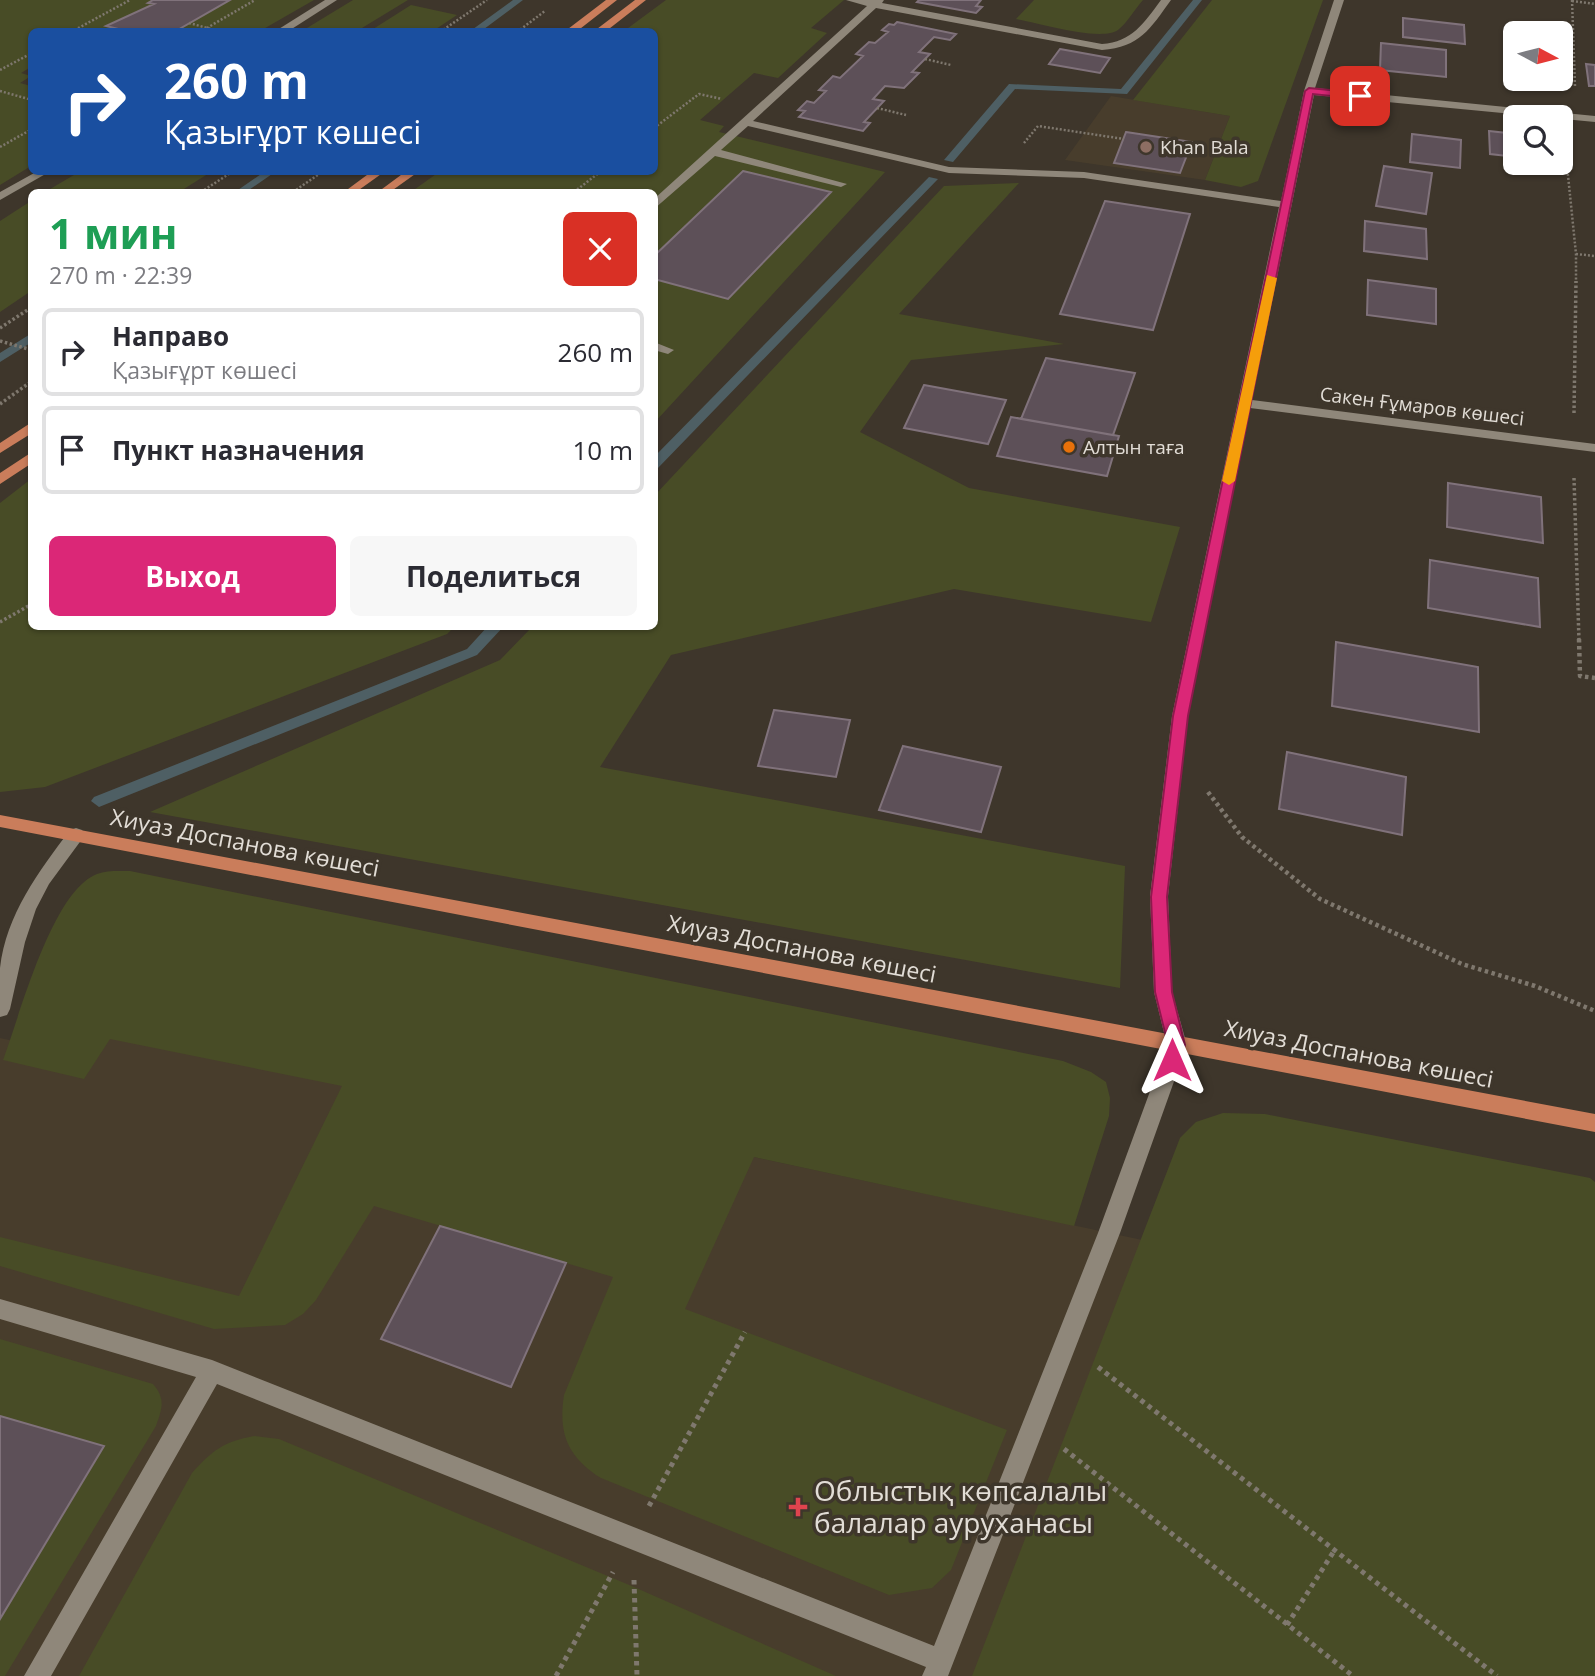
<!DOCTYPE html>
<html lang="ru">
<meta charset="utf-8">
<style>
:root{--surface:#fff;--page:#f7f7f7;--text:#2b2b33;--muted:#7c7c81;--line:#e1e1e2;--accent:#db2777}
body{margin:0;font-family:"Open Sans",sans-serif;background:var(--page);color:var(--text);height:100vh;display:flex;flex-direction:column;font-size:26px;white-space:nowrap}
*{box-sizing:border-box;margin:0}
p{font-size:23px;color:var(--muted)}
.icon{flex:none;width:38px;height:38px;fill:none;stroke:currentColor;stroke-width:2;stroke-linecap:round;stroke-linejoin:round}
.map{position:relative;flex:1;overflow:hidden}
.sheet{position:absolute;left:28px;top:189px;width:630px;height:441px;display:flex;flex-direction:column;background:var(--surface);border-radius:10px;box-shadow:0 2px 5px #0004}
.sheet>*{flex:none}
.guide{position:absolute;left:28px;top:28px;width:630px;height:147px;border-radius:10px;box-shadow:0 2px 5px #0004;background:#1a4fa0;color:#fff;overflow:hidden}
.needle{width:46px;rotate:97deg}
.fabs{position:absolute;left:1503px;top:21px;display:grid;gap:14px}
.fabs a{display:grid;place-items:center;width:70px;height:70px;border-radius:10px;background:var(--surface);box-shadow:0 2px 5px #0004;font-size:35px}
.pin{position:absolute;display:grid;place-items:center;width:60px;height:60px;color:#fff;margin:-30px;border-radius:14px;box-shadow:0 4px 10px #0006}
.me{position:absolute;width:77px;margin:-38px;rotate:0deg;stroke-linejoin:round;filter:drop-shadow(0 0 5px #0008)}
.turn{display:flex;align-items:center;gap:24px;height:147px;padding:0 21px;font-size:32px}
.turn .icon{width:91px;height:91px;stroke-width:2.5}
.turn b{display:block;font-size:49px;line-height:60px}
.round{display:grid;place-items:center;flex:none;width:74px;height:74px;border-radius:10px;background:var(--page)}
.headline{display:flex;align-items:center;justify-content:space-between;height:119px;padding:0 21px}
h1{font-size:42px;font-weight:700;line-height:52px;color:#1e9e55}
.primary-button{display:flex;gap:14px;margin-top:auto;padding:14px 21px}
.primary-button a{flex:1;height:80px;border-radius:10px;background:var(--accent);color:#fff;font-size:28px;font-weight:700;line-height:80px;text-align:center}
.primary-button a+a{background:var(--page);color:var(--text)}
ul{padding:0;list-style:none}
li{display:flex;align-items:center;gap:21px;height:88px;margin:0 14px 10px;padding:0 7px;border:4px solid var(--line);border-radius:10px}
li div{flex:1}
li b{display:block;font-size:26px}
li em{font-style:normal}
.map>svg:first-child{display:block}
.built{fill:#483d2c}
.green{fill:#484c26}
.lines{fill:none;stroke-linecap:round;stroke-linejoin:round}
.stream{fill:#4e5f64;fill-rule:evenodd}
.building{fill:#5d5058;stroke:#80727b;stroke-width:2}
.path-far3{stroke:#7f786e;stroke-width:2.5;stroke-dasharray:2 2;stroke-linecap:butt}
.path-far2{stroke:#7f786e;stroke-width:3.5;stroke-dasharray:2.5 2.5;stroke-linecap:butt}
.path-far1{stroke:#7f786e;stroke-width:4.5;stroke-dasharray:3.5 3.5;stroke-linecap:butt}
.path{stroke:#7f786e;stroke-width:5;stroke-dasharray:4.5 4.5;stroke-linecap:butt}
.minor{fill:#8f877a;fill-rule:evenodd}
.major{fill:#ca7d5b;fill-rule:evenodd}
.route{fill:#db2777;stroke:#8e194d;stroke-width:2}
.slow{fill:#f59e0b}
.education-dot{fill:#8d6e63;stroke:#3e362b;stroke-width:2.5}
.food-dot{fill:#e8710a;stroke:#3e362b;stroke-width:2.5}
.health-dot{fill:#e0444e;stroke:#3e362b;stroke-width:2.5}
.labels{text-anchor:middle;stroke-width:7;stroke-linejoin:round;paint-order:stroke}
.far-poi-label{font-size:19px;fill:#e2ddd6;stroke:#3e362b;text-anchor:start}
.far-street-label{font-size:19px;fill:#e2ddd6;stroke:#3e362b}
.street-label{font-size:23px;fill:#e2ddd6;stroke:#3e362b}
.near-poi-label{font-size:28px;fill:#e2ddd6;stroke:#3e362b;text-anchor:start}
</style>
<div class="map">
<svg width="1595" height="1676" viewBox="0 0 1595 1676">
<rect width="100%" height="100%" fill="#3e362b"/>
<!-- built -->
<path class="built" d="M 1111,96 L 1230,116 L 1205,180 L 1065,160 Z
M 115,1005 L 754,1157 L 1595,1337 L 1595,1676 L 0,1676 L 0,1038 L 81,1056 Z"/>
<!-- green -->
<path class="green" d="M 0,0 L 153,0 L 149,3 L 154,4 L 107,25 L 118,29 L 113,31 L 32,32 L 31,67 L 21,73 L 31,76 L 20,83 L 31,86 L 31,166 L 0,185 Z
M 230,0 L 314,0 L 260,31 L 174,32 Z
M 353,0 L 408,0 L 357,31 L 302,31 Z
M 666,0 L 844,0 L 811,28 L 827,33 L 778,78 L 754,73 L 700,120 L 724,126 L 719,132 L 885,172 L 655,422 L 654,192 L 411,192 L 439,172 L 654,172 L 654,32 L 624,31 Z
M 1034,0 L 1143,0 C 1135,9 1127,23 1118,30 C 1101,42 1038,23 1016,19 Z
M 1212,0 L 1323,0 L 1258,181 L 1241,187 L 1205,180 L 1230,116 L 1133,100 Z
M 411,5 L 457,15 L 433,31 L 370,31 Z
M 79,172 L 211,172 L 179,192 L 45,192 Z
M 1019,183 L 899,314 L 1064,344 L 911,360 L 860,432 L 969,488 L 1180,527 L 1151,622 L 954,589 L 671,655 L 600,767 L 1125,866 L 1120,988 L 150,812 L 500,660 L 532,627 L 654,626 L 655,495 L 944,186 Z
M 31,201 L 31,291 L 0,312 L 0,221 Z
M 31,479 L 32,626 L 454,627 L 447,634 L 45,787 L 0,792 L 0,503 Z
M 130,871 L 1063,1061 L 1091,1072 L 1106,1082 L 1110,1098 L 1109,1116 L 1074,1226 L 754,1157 L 685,1309 L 1007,1430 L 951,1570 L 932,1588 L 889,1595 L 601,1478 C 568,1457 558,1434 564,1395 L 613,1277 L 374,1206 L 316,1300 L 303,1314 L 285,1325 L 214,1329 L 0,1266 L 0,1237 L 239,1296 L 342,1086 L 110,1039 L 84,1079 L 3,1060 C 20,1015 52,891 97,874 C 107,870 120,871 130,871 Z
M 1223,1113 L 1265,1114 L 1590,1178 L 1595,1182 L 1595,1676 L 972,1676 L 1180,1138 L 1196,1122 Z
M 0,1339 L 153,1384 C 166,1399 162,1409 156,1426 L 5,1676 L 0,1676 L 0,1619 L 104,1447 L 0,1416 Z
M 254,1436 L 279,1439 L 634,1587 L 836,1676 L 79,1676 L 192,1473 C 213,1450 223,1442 254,1436 Z"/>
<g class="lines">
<!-- stream -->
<path class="stream" d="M 513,0 L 523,0 L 480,32 L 469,32 Z
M 1193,0 L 1202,0 L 1127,94 L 1015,89 L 953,162 L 944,160 L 1009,84 L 1121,89 Z
M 264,172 L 275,172 L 246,192 L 235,192 Z
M 929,177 L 938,179 L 658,468 L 654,469 L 654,457 Z
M 32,333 L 32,342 L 0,362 L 0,353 Z
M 488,626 L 504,626 L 477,655 L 104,805 L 99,807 L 91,801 L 94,797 L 467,649 Z"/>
</g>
<!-- building -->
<path class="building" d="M 153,0 L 230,0 L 174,32 L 113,32 L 118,29 L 106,26 L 154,4 L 148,3 Z
M 919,0 L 981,0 L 976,6 L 982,7 L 976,13 L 917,2 Z
M 1403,18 L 1464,25 L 1465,44 L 1403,37 Z
M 897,22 L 956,34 L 950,40 L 934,37 L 919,52 L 930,54 L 912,72 L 919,73 L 904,88 L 885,86 L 873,99 L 884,101 L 864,122 L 870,123 L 863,131 L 799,117 L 805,111 L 798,110 L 807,101 L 814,103 L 826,91 L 819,90 L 833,76 L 840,78 L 863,56 L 856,54 L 869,42 L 875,43 L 888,32 L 882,30 L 889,24 L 894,25 Z
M 1381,43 L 1446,50 L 1446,77 L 1380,70 Z
M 1060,49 L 1110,58 L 1100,73 L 1049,64 Z
M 1586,64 L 1595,65 L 1595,86 L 1589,86 Z
M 1489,131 L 1516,134 L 1516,157 L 1490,154 Z
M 1126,132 L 1192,142 L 1180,173 L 1114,163 Z
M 1412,134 L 1461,140 L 1460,168 L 1410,162 Z
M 1384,166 L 1432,173 L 1426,214 L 1376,206 Z
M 743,171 L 831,192 L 728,299 L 654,279 L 654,256 Z
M 1105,201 L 1190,214 L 1153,330 L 1060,314 Z
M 1365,221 L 1426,229 L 1427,259 L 1364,251 Z
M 1368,280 L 1436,289 L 1436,324 L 1367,315 Z
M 1046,358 L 1135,373 L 1113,435 L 1021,419 Z
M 924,385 L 1006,400 L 988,444 L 904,428 Z
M 1011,417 L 1119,436 L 1107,476 L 997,456 Z
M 1448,483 L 1541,497 L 1543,543 L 1447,527 Z
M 1430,560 L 1538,578 L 1540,627 L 1428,608 Z
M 1336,642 L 1478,667 L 1479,732 L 1332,706 Z
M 774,710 L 850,720 L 836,777 L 758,766 Z
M 903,746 L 1001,767 L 981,832 L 879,810 Z
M 1287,752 L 1406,777 L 1402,835 L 1279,809 Z
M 440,1226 L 566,1263 L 511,1387 L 381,1339 Z
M 0,1416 L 104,1446 L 0,1619 Z"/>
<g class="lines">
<!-- path-far3 -->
<path class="path-far3" d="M 1572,0 L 1575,87
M 1572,1 L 1595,4
M 189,23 L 222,32
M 71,32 L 130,0
M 200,32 L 255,0
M 440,32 L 487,0
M 517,32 L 545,11
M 925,59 L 951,65
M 0,70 L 32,53
M 0,91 L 32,100
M 877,108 L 906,115
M 654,128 L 699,94 L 722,99
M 1024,143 L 1038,126 L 1124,139
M 1565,146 L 1576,254 L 1576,283
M 0,147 L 32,129
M 201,192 L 232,172
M 293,192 L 322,172
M 574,192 L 600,172
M 1576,254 L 1595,256"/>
<!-- path-far2 -->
<path class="path-far2" d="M 0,328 L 32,307
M 0,341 L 32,350
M 0,404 L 32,381
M 1574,413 L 1576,281
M 1574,478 L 1579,641
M 0,622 L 32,604"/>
<!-- path-far1 -->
<path class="path-far1" d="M 1579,639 L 1580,676 L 1595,678
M 1208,792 L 1242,837 L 1320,899 L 1462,964 L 1535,986 L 1595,1011"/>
<!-- path -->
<path class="path" d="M 1098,1367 L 1497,1676
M 1064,1449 L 1353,1676
M 649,1506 L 745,1332
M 634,1580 L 637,1676
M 1287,1625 L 1334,1551
M 556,1676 L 613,1572"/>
<!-- minor -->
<path class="minor" d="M 325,0 L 337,0 L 287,32 L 274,32 Z
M 846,0 L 884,0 L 882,3 L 1102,44 C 1132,42 1144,23 1161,0 L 1171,0 C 1150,29 1140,47 1102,50 L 876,8 L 753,121 L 949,167 L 1084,172 L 1281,201 L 1304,91 L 1334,0 L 1344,0 L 1315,88 L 1595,116 L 1595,122 L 1314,95 L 1252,400 L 1595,444 L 1595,452 L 1250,408 L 1188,716 L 1168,896 L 1172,992 L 1187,1045 L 1120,1233 L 948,1676 L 922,1676 L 926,1667 L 217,1384 L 51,1676 L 24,1676 L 196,1377 L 0,1319 L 0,1299 L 212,1360 L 934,1646 L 1098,1233 L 1167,1045 L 1154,992 L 1150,896 L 1172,716 L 1279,207 L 1084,178 L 949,173 L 748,126 L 721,150 L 847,184 L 841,187 L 715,156 L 654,209 L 654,199 L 867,6 Z
M 36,172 L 49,172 L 0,200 L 0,192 Z
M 654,342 L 674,350 L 668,354 L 654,350 Z
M 76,828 L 82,830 L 85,835 L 49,884 L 36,909 L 25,942 L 10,1009 L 7,1015 L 0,1017 C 0,1001 0,984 0,968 C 6,915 39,871 70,830 Z"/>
<!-- major -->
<path class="major" d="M 606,0 L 617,0 L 576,32 L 564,32 Z
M 635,0 L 646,0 L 605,32 L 593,32 Z
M 371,172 L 384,172 L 356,192 L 344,192 Z
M 405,172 L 418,172 L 390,192 L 378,192 Z
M 32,422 L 32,433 L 0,453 L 0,443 Z
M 32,452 L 32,463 L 0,484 L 0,473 Z
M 0,815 L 1595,1114 L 1595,1132 L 0,827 Z"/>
</g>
<!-- route -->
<path class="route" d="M 1309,88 L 1360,93 L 1365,96 L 1360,99 L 1313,94 L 1188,716 L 1167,897 L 1172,992 L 1185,1045 L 1178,1065 L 1172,1067 L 1166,1065 L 1163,1060 L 1168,1045 L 1155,992 L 1151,897 L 1173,716 L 1305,91 Z"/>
<!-- slow -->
<path class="slow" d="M 1267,275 L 1277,278 L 1235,481 L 1229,485 L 1222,481 Z"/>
<!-- markers -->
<circle class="education-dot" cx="1146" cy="147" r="7"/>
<circle class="food-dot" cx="1069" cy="447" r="7"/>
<path class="health-dot" d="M794.5 1496.5h7v7h7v7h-7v7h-7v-7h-7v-7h7z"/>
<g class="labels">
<!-- far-poi labels -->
<g class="far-poi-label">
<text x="1160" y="154">Khan Bala</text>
<text x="1083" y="454">Алтын таға</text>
</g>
<!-- far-street labels -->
<g class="far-street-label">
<text transform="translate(1422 406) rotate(7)" y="7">Сакен Ғұмаров көшесі</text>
</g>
<!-- street labels -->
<g class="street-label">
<text transform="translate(245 843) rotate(11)" y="8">Хиуаз Доспанова көшесі</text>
<text transform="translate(802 949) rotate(11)" y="8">Хиуаз Доспанова көшесі</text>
<text transform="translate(1359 1054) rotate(11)" y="8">Хиуаз Доспанова көшесі</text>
</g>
<!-- near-poi labels -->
<g class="near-poi-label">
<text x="814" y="1501">Облыстық көпсалалы<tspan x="814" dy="32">балалар ауруханасы</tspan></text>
</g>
</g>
</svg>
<div class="fabs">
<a><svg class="needle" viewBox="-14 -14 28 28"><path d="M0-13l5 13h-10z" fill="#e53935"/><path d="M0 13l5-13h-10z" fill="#7c7c81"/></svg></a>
<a><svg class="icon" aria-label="search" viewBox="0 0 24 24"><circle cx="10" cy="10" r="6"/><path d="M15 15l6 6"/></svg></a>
</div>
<div class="pin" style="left:1360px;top:96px;background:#d93025"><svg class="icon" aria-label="arrive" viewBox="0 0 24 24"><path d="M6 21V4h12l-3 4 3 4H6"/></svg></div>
<svg class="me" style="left:1172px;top:1060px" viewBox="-20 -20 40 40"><path d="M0-17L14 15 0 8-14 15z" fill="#db2777" stroke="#fff" stroke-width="4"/></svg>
<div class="guide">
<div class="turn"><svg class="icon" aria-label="right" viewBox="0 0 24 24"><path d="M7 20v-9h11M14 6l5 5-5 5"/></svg><div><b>260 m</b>Қазығұрт көшесі</div></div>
</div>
<section class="sheet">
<div class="headline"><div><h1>1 мин</h1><p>270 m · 22:39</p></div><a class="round" style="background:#d93025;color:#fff"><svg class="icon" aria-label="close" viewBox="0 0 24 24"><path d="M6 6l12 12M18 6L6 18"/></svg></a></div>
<ul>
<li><svg class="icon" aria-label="right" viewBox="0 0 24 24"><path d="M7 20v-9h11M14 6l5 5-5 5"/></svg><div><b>Направо</b><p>Қазығұрт көшесі</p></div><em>260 m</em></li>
<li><svg class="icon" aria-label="arrive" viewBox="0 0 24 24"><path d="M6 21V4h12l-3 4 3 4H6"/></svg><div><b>Пункт назначения</b></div><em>10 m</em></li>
</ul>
<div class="primary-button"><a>Выход</a><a>Поделиться</a></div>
</section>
</div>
